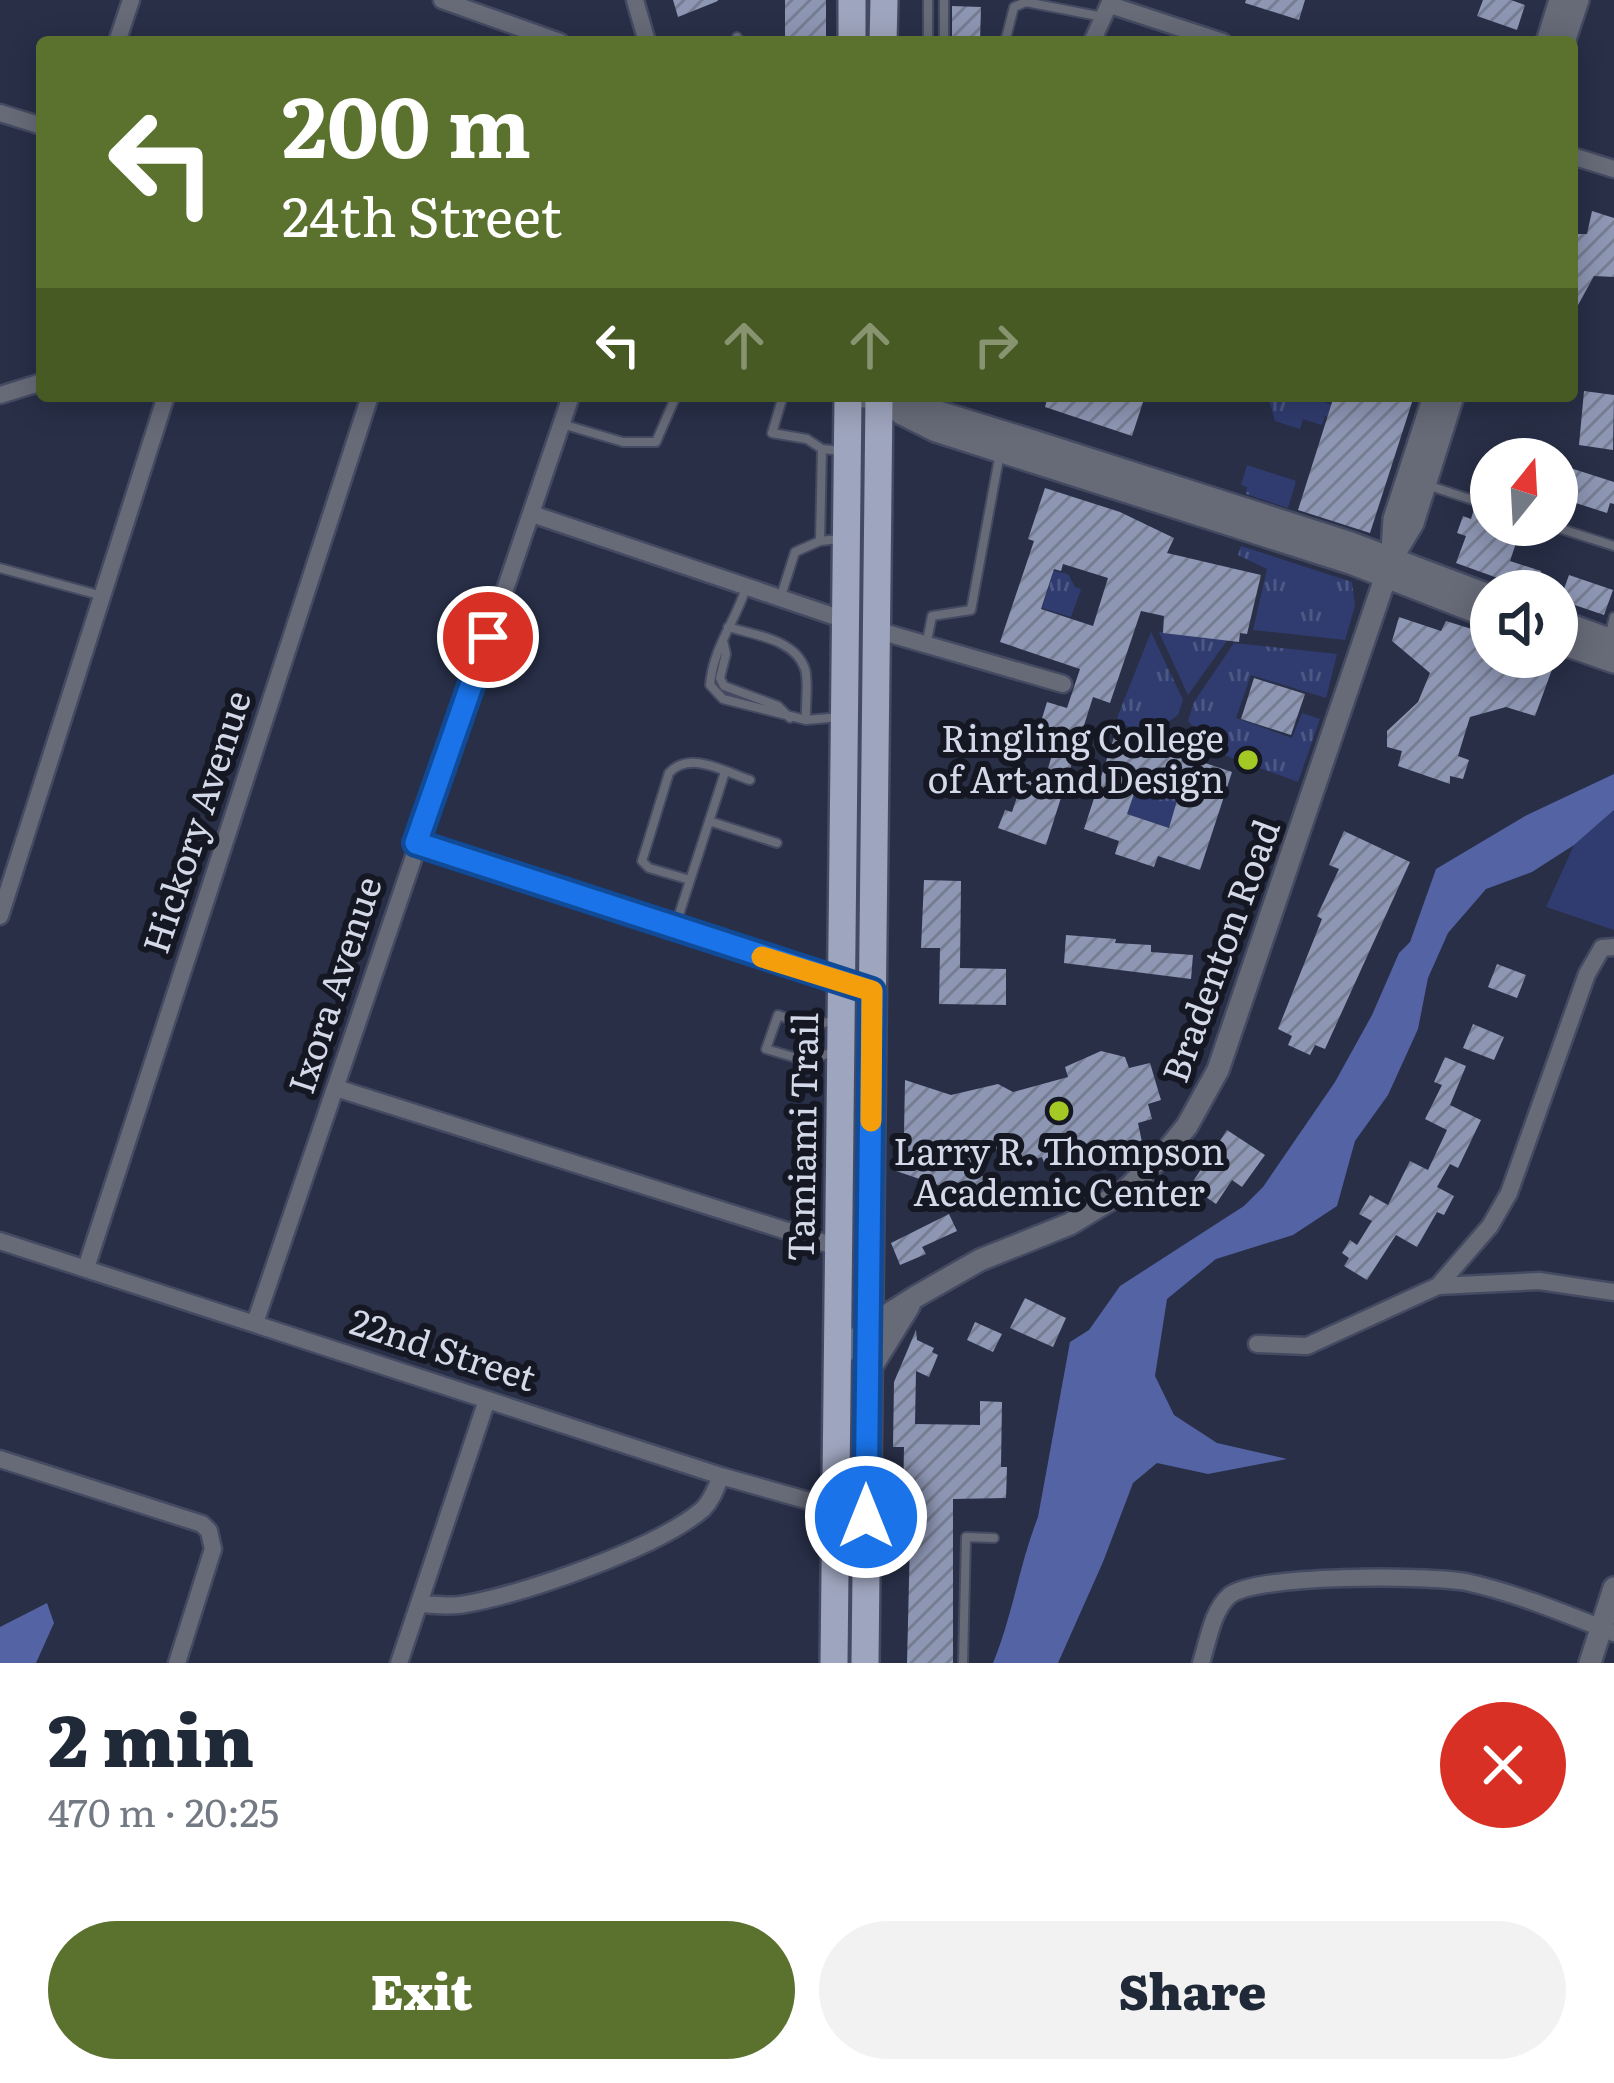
<!DOCTYPE html>
<meta charset="utf-8">
<style>
:root{--surface:#fff;--page:#f2f2f3;--text:#1f2937;--muted:#747a83;--accent:#5b712e}
body{margin:0;font-family:Literata,serif;background:var(--page);color:var(--text);height:100vh;display:flex;flex-direction:column;font-size:45px;white-space:nowrap}
*{box-sizing:border-box;margin:0}
p{font-size:39px;color:var(--muted)}
.icon{flex:none;width:66px;height:66px;fill:none;stroke:currentColor;stroke-width:2;stroke-linecap:round;stroke-linejoin:round}
.map{position:relative;height:1663px;overflow:hidden}
.side{display:flex;flex-direction:column;background:var(--surface);flex:1}
.side>*{flex:none}
.guide{position:absolute;left:36px;top:36px;width:1542px;height:366px;border-radius:12px;box-shadow:0 6px 30px #0003;background:#5b712e;color:#fff;overflow:hidden}
.needle{width:78px;rotate:18deg}
.fabs{position:absolute;left:1470px;top:438px;display:grid;gap:24px}
.fabs a{display:grid;place-items:center;width:108px;height:108px;border-radius:50%;background:var(--surface);box-shadow:0 6px 30px #0003;font-size:60px}
.pin{position:absolute;display:grid;place-items:center;width:102px;height:102px;color:#fff;margin:-51px;border:6px solid #fff;border-radius:50%;box-shadow:0 3px 12px #0007}
.me{position:absolute;width:132px;margin:-66px;rotate:0deg;stroke-linejoin:round;filter:drop-shadow(0 0 9px #0008)}
.turn{display:flex;align-items:center;gap:42px;height:252px;padding:0 48px;font-size:54px}
.turn .icon{width:156px;height:156px;stroke-width:2.5}
.turn b{display:block;font-size:84px;line-height:102px}
.lanes{display:flex;align-items:center;height:114px;padding:0 48px;background:#0003;justify-content:center;gap:60px;direction:ltr}
.lanes .off{opacity:.35}
.round{display:grid;place-items:center;flex:none;width:126px;height:126px;border-radius:63px;background:var(--page)}
.summary{display:flex;align-items:center;justify-content:space-between;height:204px;padding:0 48px}
h1{font-size:72px;font-weight:800;line-height:90px}
.button{display:flex;gap:24px;margin-top:auto;padding:24px 48px}
.button a{flex:1;height:138px;border-radius:72px;background:var(--accent);color:#fff;font-size:48px;font-weight:800;line-height:138px;text-align:center}
.button a+a{background:var(--page);color:var(--text)}
.map>svg:first-child{display:block}
.grass{fill:url(#grass-tufts)}
.park{fill:#303c6f}
.water{fill:#5463a4}
.building{fill:url(#building-hatch);fill-rule:evenodd}
.lines{fill:none;stroke-linecap:round;stroke-linejoin:round}
.service-casing{stroke:#444a61;stroke-width:12}
.minor-casing{stroke:#444a61;stroke-width:21}
.tertiary-casing{stroke:#444a61;stroke-width:26}
.primary-casing{stroke:#444a61;stroke-width:32}
.service{stroke:#676b78;stroke-width:8}
.minor{stroke:#676b78;stroke-width:16}
.tertiary{stroke:#676b78;stroke-width:21}
.primary{stroke:#9ea5be;stroke-width:27}
.route-casing{stroke:#114b97;stroke-width:30}
.route{stroke:#1a73e8;stroke-width:21}
.slow{stroke:#f59e0b;stroke-width:21}
.poi-dot{fill:#a4c824;stroke:#151822;stroke-width:4.5}
.labels{text-anchor:middle;stroke-width:12;stroke-linejoin:round;paint-order:stroke}
.poi-label{font-size:36px;fill:#d4d9e9;stroke:#151822;text-anchor:end}
.street-label{font-size:36px;fill:#d4d9e9;stroke:#151822}
</style>
<div class="map">
<svg width="1614" height="1663" viewBox="0 0 1614 1663">
<defs>
<pattern id="grass-tufts" width="24" height="20" patternUnits="userSpaceOnUse" patternTransform="scale(3)"><rect width="24" height="20" fill="#303c6f"/><path d="M3 7l-1-3M5 7V3M7 7l1-3M15 17l-1-3M17 17v-4M19 17l1-3" fill="none" stroke="#4d5884"/></pattern>
<pattern id="building-hatch" width="6" height="6" patternUnits="userSpaceOnUse" patternTransform="scale(3)"><rect width="6" height="6" fill="#8d96b3"/><path d="M-1 1l2-2M0 6l6-6M5 7l2-2" fill="none" stroke="#767c92"/></pattern>
</defs>
<rect width="100%" height="100%" fill="#282f47"/>
<!-- grass -->
<path class="grass" d="M 1268,396 L 1307,396 L 1337,407 L 1334,419 L 1325,416 L 1322,425 L 1303,419 L 1300,429 L 1275,421 Z
M 1247,465 L 1296,481 L 1288,508 L 1246,494 L 1247,487 L 1241,485 Z
M 1241,546 L 1352,582 L 1355,606 L 1345,640 L 1253,630 L 1267,569 L 1238,555 Z
M 1034,567 L 1068,574 L 1075,587 L 1081,589 L 1071,617 L 1042,608 L 1053,574 Z
M 1151,632 L 1183,700 L 1178,715 L 1151,734 L 1124,725 L 1117,718 Z
M 1159,632 L 1228,639 L 1188,695 Z
M 1234,643 L 1337,654 L 1326,698 L 1251,675 L 1236,718 L 1292,738 L 1302,713 L 1320,719 L 1298,782 L 1200,746 L 1197,730 L 1188,721 L 1194,702 Z
M 1140,777 L 1180,790 L 1169,828 L 1127,814 Z"/>
<!-- park -->
<path class="park" d="M 1614,810 L 1614,930 L 1546,907 L 1574,845 Z"/>
<!-- water -->
<path class="water" d="M 1614,774 L 1614,810 L 1574,845 L 1532,872 L 1486,889 L 1448,933 L 1428,978 L 1418,1029 L 1388,1095 L 1355,1141 L 1337,1206 L 1293,1235 L 1216,1259 L 1167,1299 L 1155,1376 L 1174,1415 L 1217,1443 L 1287,1459 L 1208,1474 L 1157,1463 L 1133,1483 L 1103,1562 L 1058,1663 L 993,1663 C 1013,1615 1019,1565 1038,1517 L 1070,1342 L 1089,1330 L 1120,1286 L 1244,1206 L 1263,1187 L 1335,1082 L 1372,1015 L 1399,953 L 1410,942 L 1436,869 L 1527,815 Z
M 47,1603 L 54,1623 L 36,1663 L 0,1663 L 0,1627 Z"/>
<!-- building -->
<path class="building" d="M 673,0 L 718,0 L 718,1 L 678,17 Z
M 785,0 L 826,0 L 826,42 L 785,42 Z
M 1246,0 L 1305,0 L 1299,20 L 1245,3 Z
M 1483,0 L 1511,0 L 1525,5 L 1517,30 L 1477,16 Z
M 952,6 L 981,7 L 980,42 L 952,42 Z
M 1592,211 L 1614,218 L 1614,277 L 1594,276 L 1572,316 L 1572,234 L 1587,234 Z
M 1584,391 L 1614,395 L 1613,450 L 1579,445 Z
M 1048,396 L 1145,396 L 1132,436 L 1045,407 Z
M 1334,396 L 1414,396 L 1370,533 L 1298,510 Z
M 1561,465 L 1614,482 L 1614,504 L 1610,503 L 1607,513 L 1557,497 Z
M 1045,488 L 1120,512 L 1174,538 L 1167,553 L 1261,575 L 1247,634 L 1240,633 L 1239,642 L 1163,633 L 1164,616 L 1141,611 L 1110,703 L 1093,697 L 1046,845 L 998,828 L 1005,810 L 1012,812 L 1023,779 L 1043,785 L 1059,732 L 1040,725 L 1047,702 L 1067,708 L 1080,669 L 1000,642 L 1034,541 L 1028,539 ZM 1063,564 L 1108,578 L 1093,626 L 1041,609 L 1054,569 L 1061,571 Z
M 1474,509 L 1491,514 L 1491,525 L 1521,528 L 1510,561 L 1541,571 L 1534,591 L 1456,563 L 1466,536 L 1457,533 L 1463,516 L 1471,519 Z
M 1569,575 L 1613,590 L 1604,615 L 1560,600 Z
M 1399,617 L 1441,631 L 1446,621 L 1491,635 L 1491,657 L 1534,657 L 1554,664 L 1535,716 L 1506,707 L 1470,717 L 1458,756 L 1469,760 L 1463,779 L 1450,776 L 1450,784 L 1398,766 L 1402,751 L 1387,747 L 1387,731 L 1418,702 L 1430,673 L 1392,641 Z
M 1254,678 L 1305,694 L 1291,735 L 1241,719 Z
M 1115,734 L 1145,744 L 1147,737 L 1195,753 L 1196,760 L 1232,772 L 1200,870 L 1158,856 L 1154,867 L 1115,854 L 1119,841 L 1084,829 ZM 1140,777 L 1180,790 L 1169,828 L 1127,814 Z
M 1344,831 L 1410,862 L 1325,1049 L 1315,1045 L 1310,1055 L 1288,1045 L 1292,1036 L 1278,1029 L 1322,919 L 1317,916 L 1339,869 L 1329,865 Z
M 924,880 L 961,881 L 960,968 L 1006,969 L 1006,1005 L 939,1004 L 940,948 L 921,948 Z
M 1066,935 L 1116,939 L 1115,943 L 1151,945 L 1151,952 L 1193,955 L 1191,979 L 1064,963 Z
M 1497,964 L 1526,975 L 1517,998 L 1488,987 Z
M 1473,1024 L 1504,1037 L 1494,1060 L 1463,1048 Z
M 1101,1051 L 1125,1057 L 1129,1068 L 1150,1063 L 1161,1100 L 1148,1104 L 1152,1119 L 1138,1123 L 1143,1147 L 1093,1162 L 1090,1154 L 1046,1168 L 1042,1157 L 1027,1162 L 1024,1156 L 1021,1157 L 1017,1144 L 982,1153 L 971,1172 L 1006,1184 L 1000,1206 L 896,1171 L 908,1135 L 904,1133 L 905,1080 L 951,1095 L 998,1084 L 1013,1092 L 1068,1077 L 1065,1067 Z
M 1445,1057 L 1466,1066 L 1450,1105 L 1481,1120 L 1458,1168 L 1450,1164 L 1437,1187 L 1454,1196 L 1444,1215 L 1437,1212 L 1417,1247 L 1396,1235 L 1367,1280 L 1344,1266 L 1349,1258 L 1342,1253 L 1350,1240 L 1357,1245 L 1372,1221 L 1359,1214 L 1370,1195 L 1388,1205 L 1410,1161 L 1428,1170 L 1447,1130 L 1425,1119 L 1442,1085 L 1434,1082 Z
M 1227,1130 L 1265,1155 L 1242,1187 L 1232,1180 L 1216,1204 L 1190,1186 Z
M 949,1214 L 957,1231 L 922,1247 L 926,1254 L 900,1265 L 891,1243 Z
M 1025,1298 L 1066,1318 L 1053,1347 L 1010,1328 Z
M 975,1322 L 1002,1334 L 993,1352 L 967,1340 Z
M 916,1330 L 917,1340 L 934,1348 L 932,1352 L 938,1355 L 929,1377 L 916,1371 L 915,1424 L 980,1425 L 980,1401 L 1002,1402 L 1001,1467 L 1007,1467 L 1006,1498 L 953,1499 L 953,1663 L 907,1663 L 911,1499 L 903,1499 L 904,1447 L 893,1447 L 894,1382 Z"/>
<g class="lines">
<!-- service casing -->
<g class="service-casing">
<path id="service" d="M 737,37 L 740,42
M 928,42 L 928,0
M 944,42 L 944,0
M 1005,42 L 1014,7 L 1026,2 L 1103,17
M 783,396 L 772,433 L 807,439 L 822,449
M 562,424 L 623,442 L 656,442 L 676,396
M 1427,485 L 1491,506
M 1549,525 L 1614,546
M 820,541 L 822,449 L 843,451
M 0,568 L 99,595
M 781,596 L 795,552 L 820,541 L 839,539
M 728,627 C 754,635 795,639 805,669 C 809,683 805,705 806,720 L 723,699 L 710,685 C 713,648 735,622 746,588
M 1609,637 L 1614,617
M 723,641 L 726,654 L 720,678 L 724,686 L 778,706 L 790,718
M 927,641 L 932,616 L 971,610 L 1000,453
M 806,720 L 840,717
M 709,821 L 777,843
M 690,880 L 649,868 L 642,861 L 669,773 C 690,750 725,772 750,780
M 675,927 L 725,772
M 833,1021 L 808,1026 L 778,1015 L 766,1049 L 807,1061 L 833,1052
M 807,1061 L 808,1026
M 963,1663 L 966,1537 L 994,1538"/>
</g>
<!-- minor casing -->
<g class="minor-casing">
<path id="minor" d="M 442,0 L 560,42
M 635,0 L 647,42
M 1110,5 L 1223,42
M 117,42 L 131,0
M 1092,42 L 1111,0
M 0,113 L 42,126
M 1572,156 L 1614,169
M 0,395 L 42,382
M 532,514 L 845,620
M 876,630 L 1063,684
M 416,843 L 872,991
M 0,916 L 166,396
M 336,1088 L 844,1249
M 0,1241 L 721,1476 L 866,1517
M 86,1268 L 370,396
M 1438,1286 L 1490,1226 L 1509,1193 L 1587,974 L 1602,948 L 1614,947
M 255,1323 L 571,396
M 1257,1344 L 1307,1346 L 1438,1286 L 1539,1281 L 1614,1292
M 0,1459 L 202,1524 L 209,1531 L 213,1549 L 177,1663
M 419,1604 C 435,1605 451,1607 466,1604 C 526,1593 658,1548 703,1509 C 712,1500 716,1488 721,1476
M 399,1663 L 487,1400
M 1201,1663 C 1208,1642 1212,1611 1229,1596 C 1253,1574 1429,1575 1466,1582 C 1516,1593 1566,1614 1614,1633"/>
</g>
<!-- tertiary casing -->
<g class="tertiary-casing">
<path id="tertiary" d="M 1547,42 L 1560,0
M 1564,42 L 1578,0
M 859,396 L 939,412 L 1027,439 L 1351,543 L 1491,596
M 900,413 L 936,431 L 1350,563 L 1491,618
M 1392,551 L 1394,519 L 1434,396
M 1557,620 L 1614,641
M 1557,642 L 1614,662
M 837,1360 L 868,1327 L 917,1296 L 980,1260 L 1070,1224 L 1126,1190 L 1166,1152 L 1187,1126 L 1218,1070 L 1392,558 L 1413,523 L 1453,396
M 872,1366 L 909,1306
M 1590,1663 L 1614,1588"/>
</g>
<!-- primary casing -->
<g class="primary-casing">
<path id="primary" d="M 852,42 L 852,0
M 883,42 L 884,0
M 834,1663 L 848,396
M 865,1663 L 879,396"/>
</g>
<!-- service -->
<use href="#service" class="service"/>
<!-- minor -->
<use href="#minor" class="minor"/>
<!-- tertiary -->
<use href="#tertiary" class="tertiary"/>
<!-- primary -->
<use href="#primary" class="primary"/>
</g>
<g class="lines">
<!-- route casing -->
<g class="route-casing">
<path id="route" d="M 488,637 L 416,843 L 872,991 L 866,1517"/>
</g>
<!-- route -->
<use href="#route" class="route"/>
<!-- slow -->
<path class="slow" d="M 762,957 L 872,991 L 871,1121"/>
</g>
<!-- markers -->
<g class="poi-dot">
<circle cx="1248" cy="760" r="12"/>
<circle cx="1059" cy="1111" r="12"/>
</g>
<g class="labels">
<!-- poi labels -->
<g class="poi-label">
<text x="1224" y="752">Ringling College<tspan x="1224" dy="41">of Art and Design</tspan></text>
<text x="1059" y="1165" text-anchor="middle">Larry R. Thompson<tspan x="1059" dy="41">Academic Center</tspan></text>
</g>
<!-- street labels -->
<g class="street-label">
<text transform="translate(197 822) rotate(-72)" y="13">Hickory Avenue</text>
<text transform="translate(1221 951) rotate(-70)" y="13">Bradenton Road</text>
<text transform="translate(335 985) rotate(-72)" y="13">Ixora Avenue</text>
<text transform="translate(803 1137) rotate(-89)" y="13">Tamiami Trail</text>
<text transform="translate(443 1350) rotate(18)" y="13">22nd Street</text>
</g>
</g>
</svg>
<div class="fabs">
<a><svg class="needle" viewBox="-14 -14 28 28"><path d="M0-13l5 13h-10z" fill="#e53935"/><path d="M0 13l5-13h-10z" fill="#747a83"/></svg></a>
<a><svg class="icon" aria-label="sound" viewBox="0 0 24 24"><path d="M4 9h4l5-4v14l-5-4H4zM17 9q2 3 0 6"/></svg></a>
</div>
<div class="pin" style="left:488px;top:637px;background:#d93025"><svg class="icon" aria-label="arrive" viewBox="0 0 24 24"><path d="M6 21V4h12l-3 4 3 4H6"/></svg></div>
<svg class="me" style="left:866px;top:1517px" viewBox="-20 -20 40 40"><circle r="17" fill="#1a73e8" stroke="#fff" stroke-width="3"/><path d="M0-11L8 9 0 5-8 9z" fill="#fff"/></svg>
<div class="guide">
<div class="turn"><svg class="icon" aria-label="left" viewBox="0 0 24 24"><path d="M17 20v-9H6M10 6l-5 5 5 5"/></svg><div><b>200 m</b>24th Street</div></div>
<div class="lanes"><svg class="icon" aria-label="left" viewBox="0 0 24 24"><path d="M17 20v-9H6M10 6l-5 5 5 5"/></svg><svg class="icon off" aria-label="ahead" viewBox="0 0 24 24"><path d="M12 20V5M6 11l6-6 6 6"/></svg><svg class="icon off" aria-label="ahead" viewBox="0 0 24 24"><path d="M12 20V5M6 11l6-6 6 6"/></svg><svg class="icon off" aria-label="right" viewBox="0 0 24 24"><path d="M7 20v-9h11M14 6l5 5-5 5"/></svg></div>
</div>
</div>
<section class="side">
<div class="summary"><div><h1>2 min</h1><p>470 m · 20:25</p></div><a class="round" style="background:#d93025;color:#fff"><svg class="icon" aria-label="close" viewBox="0 0 24 24"><path d="M6 6l12 12M18 6L6 18"/></svg></a></div>
<div class="button"><a>Exit</a><a>Share</a></div>
</section>
